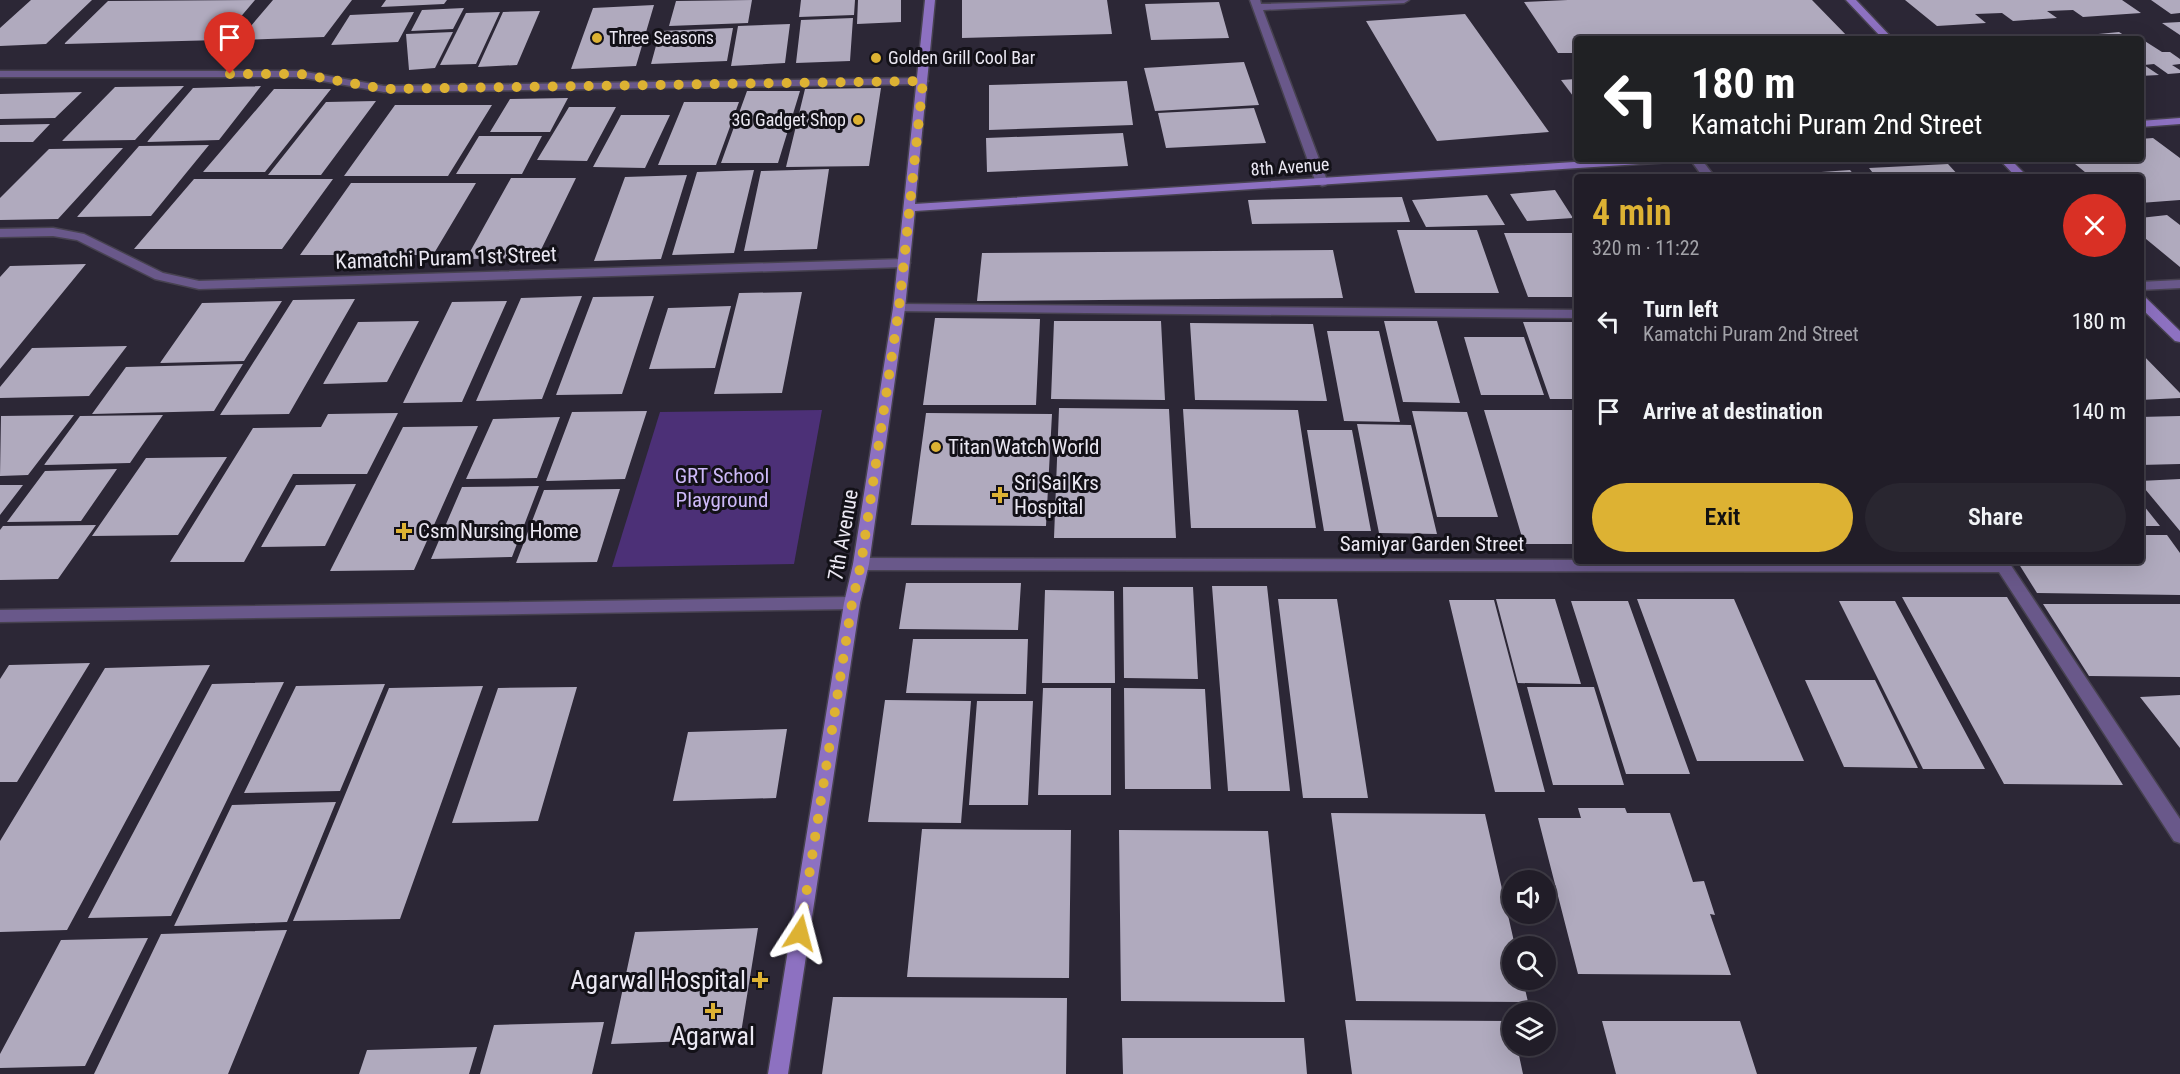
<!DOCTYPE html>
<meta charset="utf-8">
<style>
:root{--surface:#211d28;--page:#292630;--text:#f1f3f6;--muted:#a2a2a8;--line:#3e3b45;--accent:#ddb233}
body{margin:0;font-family:"Roboto Condensed",sans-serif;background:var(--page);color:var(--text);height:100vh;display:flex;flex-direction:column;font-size:22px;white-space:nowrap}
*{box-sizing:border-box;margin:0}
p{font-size:20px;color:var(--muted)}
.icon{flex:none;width:33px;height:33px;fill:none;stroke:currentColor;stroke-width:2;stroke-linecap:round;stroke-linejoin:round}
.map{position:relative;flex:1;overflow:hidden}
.panel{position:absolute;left:1574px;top:174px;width:570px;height:390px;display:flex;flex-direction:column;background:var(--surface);border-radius:6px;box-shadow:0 6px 24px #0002,0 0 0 2px var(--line)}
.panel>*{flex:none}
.guide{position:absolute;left:1574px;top:36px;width:570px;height:126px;border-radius:6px;box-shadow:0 6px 24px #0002,0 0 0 2px var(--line);background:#202124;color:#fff;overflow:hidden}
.tools{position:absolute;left:1502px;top:870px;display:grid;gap:12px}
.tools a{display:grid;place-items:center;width:54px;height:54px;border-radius:50%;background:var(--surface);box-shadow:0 6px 24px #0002,0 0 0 2px var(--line);font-size:30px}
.pin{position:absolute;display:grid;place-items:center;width:51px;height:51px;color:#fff;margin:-62px -26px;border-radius:50% 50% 50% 0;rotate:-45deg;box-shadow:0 0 6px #0007}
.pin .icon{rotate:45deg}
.me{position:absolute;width:66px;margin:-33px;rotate:9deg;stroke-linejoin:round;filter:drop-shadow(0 0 4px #0008)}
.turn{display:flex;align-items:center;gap:21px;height:126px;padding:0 18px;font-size:27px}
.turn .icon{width:78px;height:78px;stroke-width:2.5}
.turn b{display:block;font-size:42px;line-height:51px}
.round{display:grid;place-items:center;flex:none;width:63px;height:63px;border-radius:32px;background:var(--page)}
.overview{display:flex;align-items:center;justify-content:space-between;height:102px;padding:0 18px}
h1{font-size:36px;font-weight:600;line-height:45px;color:var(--accent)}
.cta{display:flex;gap:12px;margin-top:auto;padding:12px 18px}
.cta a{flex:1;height:69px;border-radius:36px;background:var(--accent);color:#111;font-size:24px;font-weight:600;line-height:69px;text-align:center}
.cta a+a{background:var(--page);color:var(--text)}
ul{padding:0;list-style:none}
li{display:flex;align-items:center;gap:18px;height:90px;padding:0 18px}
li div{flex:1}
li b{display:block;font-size:22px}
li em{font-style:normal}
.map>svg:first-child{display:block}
.green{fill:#4c3077}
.building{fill:#b0aabe}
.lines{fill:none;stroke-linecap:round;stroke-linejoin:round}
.street-casing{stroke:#474250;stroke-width:3}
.secondary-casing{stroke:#474250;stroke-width:3}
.street{fill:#69588a;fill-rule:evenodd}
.secondary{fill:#8d71c1;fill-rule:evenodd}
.route{stroke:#ddb233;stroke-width:10;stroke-dasharray:0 18}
.poi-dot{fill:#ddb233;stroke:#131118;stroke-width:2}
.labels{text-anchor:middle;stroke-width:6;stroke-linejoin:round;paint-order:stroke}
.far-poi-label{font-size:18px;fill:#ebe8f3;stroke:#131118;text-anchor:start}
.far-street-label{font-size:18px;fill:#ebe8f3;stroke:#131118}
.street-label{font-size:21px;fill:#ebe8f3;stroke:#131118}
.poi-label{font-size:21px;fill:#ebe8f3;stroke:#131118;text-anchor:start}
.park-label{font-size:21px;fill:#cdb9f8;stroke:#131118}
.near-poi-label{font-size:26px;fill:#ebe8f3;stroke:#131118;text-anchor:end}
</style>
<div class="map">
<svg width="2180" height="1074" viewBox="0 0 2180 1074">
<rect width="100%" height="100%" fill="#2c2736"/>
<!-- green -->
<path class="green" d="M 822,410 L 794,564 L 612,567 L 660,412 Z"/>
<!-- building -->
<path class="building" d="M 31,0 L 92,0 L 46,44 L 0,46 L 0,28 Z
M 255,0 L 221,40 L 64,44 L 108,1 Z
M 273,0 L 352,0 L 324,37 L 239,40 Z
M 386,0 L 447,0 L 444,4 L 381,7 Z
M 752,0 L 748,23 L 669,26 L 676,1 Z
M 801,0 L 855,0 L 854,15 L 799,17 Z
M 858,0 L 901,0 L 901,22 L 857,24 Z
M 962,0 L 1107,0 L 1112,34 L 962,38 Z
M 1568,0 L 1812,0 L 1850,39 L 1576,39 L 1576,53 L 1558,53 L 1524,2 Z
M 1905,0 L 2122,0 L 2141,13 L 2083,17 L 2073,10 L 2047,11 L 2057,18 L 2013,21 L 2002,13 L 1975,14 L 1986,23 L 1937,26 Z
M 2151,0 L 2180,0 L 2180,13 L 2171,14 Z
M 1219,2 L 1229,38 L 1151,40 L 1145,4 Z
M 654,5 L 636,66 L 571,69 L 593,8 Z
M 464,8 L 453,29 L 411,31 L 422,10 Z
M 540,11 L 517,65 L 478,67 L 503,12 Z
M 414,12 L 398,42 L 331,45 L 350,15 Z
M 500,12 L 476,64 L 440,65 L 466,13 Z
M 1465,14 L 1549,132 L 1437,141 L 1366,21 Z
M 853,18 L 850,61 L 796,63 L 801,20 Z
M 2180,22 L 2180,35 L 2162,23 Z
M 790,24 L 785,63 L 731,66 L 738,26 Z
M 733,28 L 727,61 L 651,64 L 660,31 Z
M 453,32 L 435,68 L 409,70 L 406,34 Z
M 2119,32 L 2130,39 L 2094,39 L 2088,35 Z
M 2140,38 L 2162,52 L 2170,52 L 2180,59 L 2180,64 L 2172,65 L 2180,70 L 2180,73 L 2168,74 L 2154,64 L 2144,65 L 2159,75 L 2140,76 Z
M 1244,62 L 1259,105 L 1155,111 L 1144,68 Z
M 1576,79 L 1576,100 L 1561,80 Z
M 1127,81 L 1133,125 L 989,130 L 989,85 Z
M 184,86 L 135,140 L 62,141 L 115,87 Z
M 261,86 L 219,140 L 147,142 L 193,88 Z
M 881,88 L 869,166 L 786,167 L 805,89 Z
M 274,89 L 331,89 L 265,172 L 203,172 Z
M 747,91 L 800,91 L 778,163 L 721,163 Z
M 82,92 L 55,118 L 0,119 L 0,94 Z
M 568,98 L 550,132 L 490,132 L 510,99 Z
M 376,101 L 321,175 L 268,175 L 326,102 Z
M 684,102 L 739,102 L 716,165 L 658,165 Z
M 395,105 L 492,105 L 448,176 L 344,176 Z
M 569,107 L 616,107 L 587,161 L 537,160 Z
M 1254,108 L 1266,143 L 1166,148 L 1158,113 Z
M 621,115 L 670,115 L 645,168 L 593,167 Z
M 50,124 L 33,142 L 0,142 L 0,125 Z
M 1123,133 L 1128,166 L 987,172 L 986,138 Z
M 479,136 L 542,136 L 522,174 L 456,174 Z
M 2153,138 L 2180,158 L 2180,200 L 2140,203 L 2140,177 L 2091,177 L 2069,159 L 2140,159 L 2140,139 Z
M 209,145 L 151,216 L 77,217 L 139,146 Z
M 123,148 L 58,219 L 0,220 L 0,198 L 49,149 Z
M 1948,164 L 1960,177 L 1876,177 L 1869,168 Z
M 829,169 L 817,249 L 744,251 L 761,171 Z
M 754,170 L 734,253 L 672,255 L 697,172 Z
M 1850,170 L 1856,177 L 1777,177 L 1777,175 Z
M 1590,172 L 1676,172 L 1679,177 L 1592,177 Z
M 687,175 L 661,259 L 594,261 L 625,177 Z
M 511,178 L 576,178 L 537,258 L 466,259 Z
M 194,179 L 333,179 L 282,249 L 134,249 Z
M 351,183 L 476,183 L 433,255 L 300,255 Z
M 1555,190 L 1573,218 L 1527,221 L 1510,194 Z
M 1487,195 L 1505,225 L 1426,227 L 1412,200 Z
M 1402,197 L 1410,222 L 1252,224 L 1248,200 Z
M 2167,215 L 2180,225 L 2180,267 L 2140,234 L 2140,218 Z
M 1397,230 L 1477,230 L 1499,293 L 1415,293 Z
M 1504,233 L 1576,233 L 1576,297 L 1528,297 Z
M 1333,250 L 1343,298 L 977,301 L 982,253 Z
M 86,264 L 0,369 L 0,277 L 10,266 Z
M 802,292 L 782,393 L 714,394 L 739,293 Z
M 582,296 L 542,399 L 476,401 L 521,298 Z
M 654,296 L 622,394 L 556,395 L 593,297 Z
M 355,299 L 289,414 L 220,415 L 293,300 Z
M 282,301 L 244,361 L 160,363 L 202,303 Z
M 507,301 L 462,402 L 403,403 L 452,302 Z
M 731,306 L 715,368 L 649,369 L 668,308 Z
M 935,318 L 1040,319 L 1036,405 L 923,405 Z
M 419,321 L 387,382 L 323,384 L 358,322 Z
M 1054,321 L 1161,321 L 1165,400 L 1051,399 Z
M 1384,321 L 1437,321 L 1460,403 L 1403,402 Z
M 1523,322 L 1576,322 L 1576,399 L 1550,399 Z
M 1190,323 L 1313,324 L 1327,401 L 1195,400 Z
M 1327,331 L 1379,331 L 1400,422 L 1344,421 Z
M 1464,337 L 1524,337 L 1544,395 L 1481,395 Z
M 127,346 L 89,396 L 0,398 L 0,387 L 32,348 Z
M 2140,352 L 2180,393 L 2180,398 L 2140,400 Z
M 243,364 L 214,411 L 92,414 L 126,367 Z
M 1059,408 L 1169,409 L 1176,538 L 1054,538 Z
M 1183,409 L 1298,410 L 1316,528 L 1191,528 Z
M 1484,410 L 1576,410 L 1576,544 L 1524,544 Z
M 647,411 L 625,479 L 546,481 L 572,412 Z
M 1412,411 L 1467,412 L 1498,517 L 1437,517 Z
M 398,413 L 367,474 L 293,474 L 244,562 L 170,562 L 253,428 L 321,427 L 328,414 Z
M 926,413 L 1052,414 L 1046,526 L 911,525 Z
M 74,415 L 28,475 L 0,476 L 1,416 Z
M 163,415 L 130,463 L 44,465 L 80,416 Z
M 2180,416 L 2180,464 L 2140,465 L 2140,417 Z
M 560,417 L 537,478 L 466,479 L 493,419 Z
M 1357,424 L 1411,425 L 1437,534 L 1379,533 Z
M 478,426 L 414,570 L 330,571 L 403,427 Z
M 1307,430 L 1352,430 L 1371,531 L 1324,531 Z
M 227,457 L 178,535 L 92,536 L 146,458 Z
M 117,469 L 81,521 L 7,522 L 45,471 Z
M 2180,479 L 2180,531 L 2140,483 L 2140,481 Z
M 356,484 L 325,546 L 261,547 L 296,485 Z
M 0,485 L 23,485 L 0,515 Z
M 539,486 L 512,557 L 431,559 L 462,487 Z
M 620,489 L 597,562 L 516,563 L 544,490 Z
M 2140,501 L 2160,526 L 2140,526 Z
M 96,525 L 58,579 L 0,580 L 0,530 L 3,526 Z
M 2140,535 L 2167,535 L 2180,553 L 2180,595 L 2037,593 L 2017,561 L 2140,561 Z
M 906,583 L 1021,583 L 1018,630 L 899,629 Z
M 1212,586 L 1267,586 L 1290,791 L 1228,791 Z
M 1123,587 L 1193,587 L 1198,679 L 1124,678 Z
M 1045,590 L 1114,591 L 1115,683 L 1042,683 Z
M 1902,597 L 2007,597 L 2123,785 L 2004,784 Z
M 1278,599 L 1337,599 L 1368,798 L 1303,798 Z
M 1496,599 L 1555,599 L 1581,684 L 1518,683 Z
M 1637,599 L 1734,599 L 1804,761 L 1697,761 Z
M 1449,600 L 1494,600 L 1545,792 L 1495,792 Z
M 1571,601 L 1628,601 L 1690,774 L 1626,774 Z
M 1839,601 L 1895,601 L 1985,769 L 1923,769 Z
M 2043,604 L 2180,604 L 2180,677 L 2089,676 Z
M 913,639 L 1028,639 L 1026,694 L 906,693 Z
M 90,663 L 17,782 L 0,782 L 0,679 L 9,665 Z
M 210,665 L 67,930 L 0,932 L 0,841 L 105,668 Z
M 1805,680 L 1875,680 L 1918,768 L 1844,767 Z
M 284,682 L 171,916 L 88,918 L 212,684 Z
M 385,684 L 340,791 L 244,793 L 296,686 Z
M 483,686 L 400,919 L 293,921 L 389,688 Z
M 577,687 L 538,821 L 452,823 L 498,688 Z
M 1527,687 L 1594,687 L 1624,785 L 1553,785 Z
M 1043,688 L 1111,688 L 1111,795 L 1038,795 Z
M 1124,688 L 1205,689 L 1211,789 L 1125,789 Z
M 2180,695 L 2180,748 L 2140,697 Z
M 885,700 L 971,701 L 961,823 L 868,822 Z
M 977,701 L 1033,701 L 1028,805 L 969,805 Z
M 787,729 L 776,798 L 673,801 L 688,732 Z
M 336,802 L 287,922 L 174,926 L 232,805 Z
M 1578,808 L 1625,808 L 1627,813 L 1670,813 L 1693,882 L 1704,881 L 1715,915 L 1710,914 L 1731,975 L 1578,974 L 1538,818 L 1581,818 Z
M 1331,813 L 1485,814 L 1515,946 L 1512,946 L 1512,980 L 1523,980 L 1528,1002 L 1356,1001 Z
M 922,829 L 1071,830 L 1069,978 L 907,977 Z
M 1119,830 L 1268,831 L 1285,1002 L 1121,1001 Z
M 758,928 L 740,1039 L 611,1044 L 635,932 Z
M 287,930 L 228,1074 L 94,1074 L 161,934 Z
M 148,938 L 85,1066 L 0,1068 L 0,1054 L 61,940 Z
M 833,997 L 1067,998 L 1066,1074 L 822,1074 Z
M 1345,1020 L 1511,1021 L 1512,1046 L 1517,1046 L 1523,1074 L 1352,1074 Z
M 1602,1021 L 1740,1021 L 1757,1074 L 1616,1074 Z
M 604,1022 L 592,1074 L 480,1074 L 494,1025 Z
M 1122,1038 L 1304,1038 L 1307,1074 L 1123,1074 Z
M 477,1047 L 469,1074 L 359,1074 L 367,1050 Z"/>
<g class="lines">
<!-- street casing -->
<g class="street-casing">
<path id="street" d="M 1250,0 L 1260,0 L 1261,4 L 1409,0 L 1404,3 L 1263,10 L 1328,183 L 1326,185 L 1322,186 L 1316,183 Z
M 0,71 L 300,71 L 384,86 L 923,78 L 928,81 L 923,84 L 384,92 L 300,77 L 0,77 Z
M 1690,159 L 1701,159 L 1715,177 L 1703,177 Z
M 53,228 L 84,234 L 163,273 L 199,281 L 904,259 L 910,263 L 904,267 L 199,289 L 155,279 L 77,240 L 53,236 L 0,237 L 0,229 Z
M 2180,280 L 2180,288 L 2140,290 L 2140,282 Z
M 899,304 L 1576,310 L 1576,318 L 895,311 L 893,308 Z
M 861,558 L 2008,561 L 2180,819 L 2180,843 L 2174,841 L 1999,572 L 861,570 L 856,568 L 853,564 L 856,560 Z
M 852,597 L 858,599 L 860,603 L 858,607 L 852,609 L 0,622 L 0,610 Z"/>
</g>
<!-- secondary casing -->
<g class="secondary-casing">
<path id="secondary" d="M 925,0 L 935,0 L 915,204 L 1620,159 L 1676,159 L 1671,162 L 915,211 L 905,308 L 869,564 L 860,603 L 788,1074 L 768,1074 L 844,603 L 853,564 L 893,308 Z
M 1846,0 L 1856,0 L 1893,39 L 1883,39 Z
M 2180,118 L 2180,124 L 2140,127 L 2140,121 Z
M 1999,159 L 2010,159 L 2028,177 L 2016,177 Z
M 2140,295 L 2144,296 L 2180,331 L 2180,342 L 2175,341 L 2140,307 Z"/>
</g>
<!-- street -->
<use href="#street" class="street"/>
<!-- secondary -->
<use href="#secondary" class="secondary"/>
</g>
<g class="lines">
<!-- route -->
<path class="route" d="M 230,74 L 300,74 L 384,89 L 923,81 L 899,308 L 861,564 L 852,603 L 800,933"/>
</g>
<!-- markers -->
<g class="poi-dot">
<circle cx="597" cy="38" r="6"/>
<circle cx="876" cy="58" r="6"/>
<circle cx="858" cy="120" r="6"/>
<circle cx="936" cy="447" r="6"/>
<path d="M997 486h6v6h6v6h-6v6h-6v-6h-6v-6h6z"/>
<path d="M401 522h6v6h6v6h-6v6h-6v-6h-6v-6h6z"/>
<path d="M757 971h6v6h6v6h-6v6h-6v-6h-6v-6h6z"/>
<path d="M710 1002h6v6h6v6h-6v6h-6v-6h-6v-6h6z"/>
</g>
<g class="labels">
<!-- far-poi labels -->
<g class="far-poi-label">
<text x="609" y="44">Three Seasons</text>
<text x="888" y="64">Golden Grill Cool Bar</text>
<text x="846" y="126" text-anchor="end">3G Gadget Shop</text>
</g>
<!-- far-street labels -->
<g class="far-street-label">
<text transform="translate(1290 167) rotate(-4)" y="6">8th Avenue</text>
</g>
<!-- street labels -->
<g class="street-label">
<text transform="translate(446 258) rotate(-2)" y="7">Kamatchi Puram 1st Street</text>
<text transform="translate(843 535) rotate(-80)" y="7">7th Avenue</text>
<text x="1432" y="551">Samiyar Garden Street</text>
</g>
<!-- poi labels -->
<g class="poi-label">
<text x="948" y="454">Titan Watch World</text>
<text x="1014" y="490">Sri Sai Krs<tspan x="1014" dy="24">Hospital</tspan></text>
<text x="418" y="538">Csm Nursing Home</text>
</g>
<!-- park labels -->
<g class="park-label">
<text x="722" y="483">GRT School<tspan x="722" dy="24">Playground</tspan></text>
</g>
<!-- near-poi labels -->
<g class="near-poi-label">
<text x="746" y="989">Agarwal Hospital</text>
<text x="713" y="1045" text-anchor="middle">Agarwal</text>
</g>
</g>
</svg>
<div class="tools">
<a><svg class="icon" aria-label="sound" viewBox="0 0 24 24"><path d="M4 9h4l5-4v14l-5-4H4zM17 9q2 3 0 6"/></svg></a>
<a><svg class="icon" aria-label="search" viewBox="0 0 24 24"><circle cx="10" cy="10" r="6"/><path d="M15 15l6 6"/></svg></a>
<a><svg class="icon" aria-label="layers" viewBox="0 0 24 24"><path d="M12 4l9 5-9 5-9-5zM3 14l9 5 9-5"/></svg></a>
</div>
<div class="pin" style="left:230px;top:74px;background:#d93025"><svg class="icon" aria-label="arrive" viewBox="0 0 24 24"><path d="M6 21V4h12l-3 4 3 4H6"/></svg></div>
<svg class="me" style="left:800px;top:933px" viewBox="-20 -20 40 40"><path d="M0-17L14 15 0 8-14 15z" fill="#ddb233" stroke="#fff" stroke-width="4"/></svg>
<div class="guide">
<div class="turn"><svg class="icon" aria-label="left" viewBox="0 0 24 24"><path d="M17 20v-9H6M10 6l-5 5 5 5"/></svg><div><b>180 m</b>Kamatchi Puram 2nd Street</div></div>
</div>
<section class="panel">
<div class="overview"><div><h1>4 min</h1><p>320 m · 11:22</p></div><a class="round" style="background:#d93025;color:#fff"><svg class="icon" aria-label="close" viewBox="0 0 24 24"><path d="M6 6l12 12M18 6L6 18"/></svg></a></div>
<ul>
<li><svg class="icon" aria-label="left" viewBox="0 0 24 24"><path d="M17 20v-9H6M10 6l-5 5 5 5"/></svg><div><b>Turn left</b><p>Kamatchi Puram 2nd Street</p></div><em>180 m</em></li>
<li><svg class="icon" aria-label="arrive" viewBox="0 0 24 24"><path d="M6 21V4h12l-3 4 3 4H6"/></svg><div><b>Arrive at destination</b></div><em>140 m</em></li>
</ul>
<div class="cta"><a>Exit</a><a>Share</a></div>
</section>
</div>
